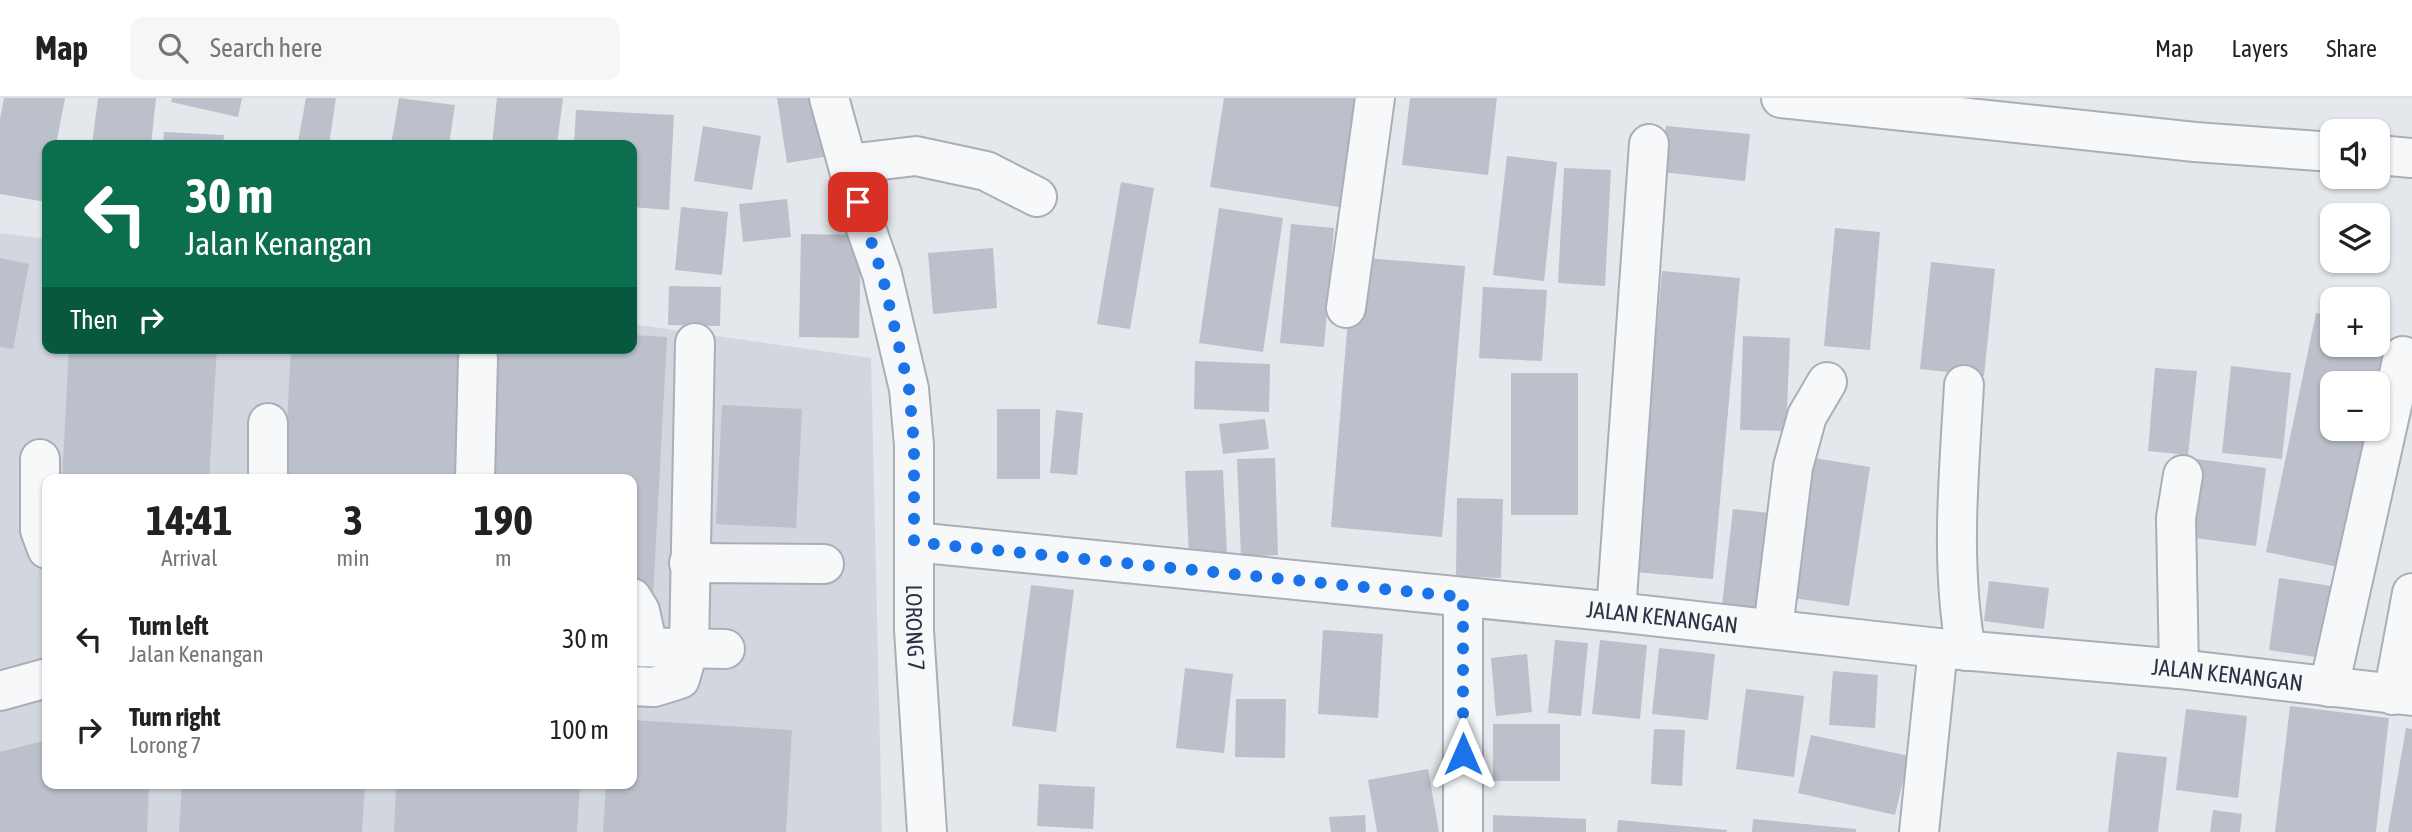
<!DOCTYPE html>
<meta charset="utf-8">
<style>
:root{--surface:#fff;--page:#f6f6f6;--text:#222;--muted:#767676;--line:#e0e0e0}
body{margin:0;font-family:"Asap Condensed",sans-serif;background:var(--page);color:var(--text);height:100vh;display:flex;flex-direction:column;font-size:26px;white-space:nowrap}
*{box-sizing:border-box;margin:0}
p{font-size:23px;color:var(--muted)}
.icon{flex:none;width:38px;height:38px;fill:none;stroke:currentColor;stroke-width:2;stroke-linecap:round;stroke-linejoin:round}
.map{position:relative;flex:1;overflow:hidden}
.side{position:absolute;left:42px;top:376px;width:595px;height:315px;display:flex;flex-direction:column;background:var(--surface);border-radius:14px;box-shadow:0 2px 5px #0004}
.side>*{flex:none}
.guide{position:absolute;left:42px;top:42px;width:595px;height:214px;border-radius:14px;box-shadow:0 2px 5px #0004;background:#0b6e4f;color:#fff;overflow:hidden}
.tools{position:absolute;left:2320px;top:21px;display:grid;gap:14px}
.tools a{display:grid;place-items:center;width:70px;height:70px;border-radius:14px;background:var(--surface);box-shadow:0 2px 5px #0004;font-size:35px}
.pin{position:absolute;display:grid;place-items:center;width:60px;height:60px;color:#fff;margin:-30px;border-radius:14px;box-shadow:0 4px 10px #0006}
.me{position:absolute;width:77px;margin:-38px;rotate:0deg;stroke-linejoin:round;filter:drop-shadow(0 0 5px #0008)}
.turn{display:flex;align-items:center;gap:24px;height:147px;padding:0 28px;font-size:32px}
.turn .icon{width:91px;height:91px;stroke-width:2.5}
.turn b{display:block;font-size:49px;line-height:60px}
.then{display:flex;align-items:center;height:66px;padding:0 28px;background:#0003;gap:14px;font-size:26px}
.eta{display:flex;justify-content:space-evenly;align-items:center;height:119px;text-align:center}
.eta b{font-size:42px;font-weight:700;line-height:49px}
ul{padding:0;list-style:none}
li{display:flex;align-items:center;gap:21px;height:91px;padding:0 28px}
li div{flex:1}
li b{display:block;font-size:26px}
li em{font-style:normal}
header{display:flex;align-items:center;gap:42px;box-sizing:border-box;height:98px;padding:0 35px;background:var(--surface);border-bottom:2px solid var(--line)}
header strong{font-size:33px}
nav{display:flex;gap:38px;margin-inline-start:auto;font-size:24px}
.search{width:490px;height:63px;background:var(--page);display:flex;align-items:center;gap:18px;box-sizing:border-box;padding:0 24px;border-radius:14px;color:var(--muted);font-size:26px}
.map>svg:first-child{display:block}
.built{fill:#d2d6de;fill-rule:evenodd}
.building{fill:#bbc0ca}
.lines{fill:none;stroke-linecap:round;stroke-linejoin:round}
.minor-casing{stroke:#a9aeb7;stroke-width:42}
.minor{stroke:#f7f8fa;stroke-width:38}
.route{stroke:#1a73e8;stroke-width:12;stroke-dasharray:0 21.6}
.labels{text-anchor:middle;stroke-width:5;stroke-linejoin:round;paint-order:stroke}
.street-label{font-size:23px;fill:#2b3445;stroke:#f4f6f9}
</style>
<header>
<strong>Map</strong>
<div class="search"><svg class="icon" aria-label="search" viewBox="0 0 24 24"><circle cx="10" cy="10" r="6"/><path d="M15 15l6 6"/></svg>Search here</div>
<nav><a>Map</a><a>Layers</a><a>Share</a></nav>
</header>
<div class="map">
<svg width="2412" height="734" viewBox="0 0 2412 734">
<rect width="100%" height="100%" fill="#e4e7ec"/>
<!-- built -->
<path class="built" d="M 0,135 L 47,141 L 47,250 L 632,250 L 632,226 L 871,260 L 882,734 L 0,734 ZM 47,382 L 632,382 L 632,686 L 47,686 Z"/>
<!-- building -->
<path class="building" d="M 4,0 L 65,0 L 56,47 L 47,47 L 46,104 L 0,96 L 0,21 Z
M 98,0 L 156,0 L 151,47 L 92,47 Z
M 172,0 L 242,0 L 238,19 L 171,4 Z
M 306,0 L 336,0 L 329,47 L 298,44 Z
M 399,0 L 455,7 L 449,47 L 391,47 Z
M 497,0 L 563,0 L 557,47 L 492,47 Z
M 777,0 L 820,0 L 830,58 L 787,65 Z
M 1224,0 L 1357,0 L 1339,109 L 1210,89 Z
M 1410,0 L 1497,0 L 1488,77 L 1402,67 Z
M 576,12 L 674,17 L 669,112 L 632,109 L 632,47 L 574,47 Z
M 703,28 L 761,38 L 752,92 L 694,83 Z
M 1666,28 L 1750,36 L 1745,83 L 1661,74 Z
M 164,34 L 224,37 L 223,47 L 163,47 Z
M 1507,58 L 1557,64 L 1544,183 L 1493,177 Z
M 1564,70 L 1611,72 L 1605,188 L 1558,185 Z
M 1121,84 L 1154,90 L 1130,231 L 1097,226 Z
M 787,101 L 791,139 L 743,144 L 739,106 Z
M 681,109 L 728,114 L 722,177 L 675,172 Z
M 1219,110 L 1283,120 L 1263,254 L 1199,245 Z
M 1291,126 L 1334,130 L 1324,249 L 1280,245 Z
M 1835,130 L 1880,134 L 1870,252 L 1824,248 Z
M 801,136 L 861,137 L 859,240 L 799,239 Z
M 993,150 L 997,210 L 933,216 L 928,155 Z
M 1353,159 L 1465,168 L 1442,439 L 1331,429 Z
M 0,160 L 29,166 L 13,251 L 0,249 Z
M 1931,164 L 1995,171 L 1984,278 L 1920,271 Z
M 1662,173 L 1740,180 L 1713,481 L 1635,474 Z
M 669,188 L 721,189 L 720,228 L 668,227 Z
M 1483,189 L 1547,192 L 1542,263 L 1479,260 Z
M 2316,215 L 2333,219 L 2333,247 L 2378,247 L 2378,228 L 2389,230 L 2377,285 L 2333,285 L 2333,331 L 2368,331 L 2338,469 L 2266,454 Z
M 632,237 L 667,239 L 653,499 L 632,498 L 632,382 L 478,382 L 485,250 L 632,250 Z
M 1743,238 L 1790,240 L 1786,333 L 1740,332 Z
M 69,250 L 217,250 L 209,382 L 62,382 Z
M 291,250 L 465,250 L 458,382 L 284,382 Z
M 1195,263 L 1270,266 L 1269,314 L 1194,311 Z
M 2231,268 L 2291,275 L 2282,361 L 2222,355 Z
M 2155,270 L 2197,273 L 2188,357 L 2148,353 Z
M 1511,275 L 1578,275 L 1578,417 L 1511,417 Z
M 722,307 L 802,311 L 796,430 L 716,426 Z
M 997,311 L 1040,311 L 1040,381 L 997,381 Z
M 1056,312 L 1083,315 L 1077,377 L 1050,375 Z
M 1265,321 L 1269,351 L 1223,356 L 1219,326 Z
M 1808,359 L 1870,369 L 1849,508 L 1786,499 Z
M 1275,360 L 1278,457 L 1241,459 L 1237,361 Z
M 2197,361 L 2266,370 L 2256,448 L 2187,439 Z
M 1223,372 L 1227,456 L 1189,457 L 1185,373 Z
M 1457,400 L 1503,401 L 1501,480 L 1456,478 Z
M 1733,411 L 1778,416 L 1768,511 L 1722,507 Z
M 2279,480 L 2338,489 L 2328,561 L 2269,552 Z
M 1989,483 L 2049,490 L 2044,531 L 1984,523 Z
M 1031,487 L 1074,492 L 1056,634 L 1012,628 Z
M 1323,532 L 1383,536 L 1378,620 L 1318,616 Z
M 1555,542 L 1588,545 L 1581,618 L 1548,615 Z
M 1600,542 L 1647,547 L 1640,621 L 1592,616 Z
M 1659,550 L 1715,556 L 1708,622 L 1652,616 Z
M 1527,556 L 1532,614 L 1496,618 L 1491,560 Z
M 1185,570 L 1233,576 L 1224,655 L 1176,650 Z
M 1833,573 L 1878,577 L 1875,630 L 1829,627 Z
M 1746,591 L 1804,598 L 1794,679 L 1736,671 Z
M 1236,601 L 1286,601 L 1285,660 L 1235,659 Z
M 2290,608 L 2389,620 L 2376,734 L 2275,734 Z
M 2186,611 L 2247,618 L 2238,700 L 2176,692 Z
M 632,622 L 792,632 L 786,734 L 603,734 L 606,686 L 632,686 Z
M 1493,626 L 1560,626 L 1560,683 L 1493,683 Z
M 2406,630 L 2412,631 L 2412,734 L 2388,734 Z
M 1654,631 L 1685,632 L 1682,688 L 1651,686 Z
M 1811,637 L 1909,658 L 1895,717 L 1798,695 Z
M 47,642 L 47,686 L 149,686 L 147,734 L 0,734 L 0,654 Z
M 2117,654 L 2167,659 L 2158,734 L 2108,734 Z
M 1428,671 L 1439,734 L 1377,734 L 1368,682 Z
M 182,686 L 365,686 L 362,734 L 179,734 Z
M 396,686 L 580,686 L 577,734 L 394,734 Z
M 1039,686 L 1095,689 L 1093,731 L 1037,728 Z
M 2213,712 L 2242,716 L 2240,734 L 2210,734 Z
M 1365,717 L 1366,734 L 1331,734 L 1329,719 Z
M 1493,717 L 1586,721 L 1586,734 L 1493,734 Z
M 1753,721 L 1856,731 L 1856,734 L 1752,734 Z
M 1618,722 L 1727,732 L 1727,734 L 1617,734 Z"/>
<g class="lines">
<!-- minor casing -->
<g class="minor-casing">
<g id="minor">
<path id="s1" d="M 829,0 L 863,122 L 882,176 L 909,291 L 914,347 L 914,532 L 927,734"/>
<path d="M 1781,0 L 2195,44 L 2333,54"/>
<path d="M 2378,57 L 2412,60"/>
<path d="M 848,66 L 916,58 L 986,73 L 1037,99"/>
<path d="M 1346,210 L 1375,0"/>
<path d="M 1964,287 C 1959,376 1950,464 1966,553"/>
<path d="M 268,325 L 268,382"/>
<path d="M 40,361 L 40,432 L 47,451"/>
<path d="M 475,382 L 478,260"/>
<path id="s2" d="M 914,444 L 1616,514 L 1938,550 L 2179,571 L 2412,598"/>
<path d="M 689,465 L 824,466"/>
<path d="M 1463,499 L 1463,734"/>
<path d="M 632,500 L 640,513 L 648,549"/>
<path d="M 1616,514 L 1649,46"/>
<path d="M 1773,531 L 1793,369 L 1807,318 L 1827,284"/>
<path d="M 632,549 L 725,551"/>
<path d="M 2179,571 L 2176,420 L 2183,377"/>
<path d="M 632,588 L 654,589 L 680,581 L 689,550 L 695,245"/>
<path d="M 2329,589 L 2403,258"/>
<path d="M 0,593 L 47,580"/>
<path d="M 2393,597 L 2412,495"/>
<path d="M 1919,734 L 1938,550"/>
</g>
</g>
<!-- minor -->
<use href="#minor" class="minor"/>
</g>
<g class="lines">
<!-- route -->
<path class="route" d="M 858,104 L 882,176 L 909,291 L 914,346 L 914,444 L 1463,499 L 1463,656"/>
</g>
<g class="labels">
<!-- street labels -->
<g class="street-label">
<text dy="8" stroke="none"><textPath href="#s2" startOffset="752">JALAN KENANGAN</textPath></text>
<text dy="8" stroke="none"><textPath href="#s1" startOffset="541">LORONG 7</textPath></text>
<text dy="8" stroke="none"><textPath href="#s2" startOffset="1320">JALAN KENANGAN</textPath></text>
</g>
</g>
</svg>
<div class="tools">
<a><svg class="icon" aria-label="sound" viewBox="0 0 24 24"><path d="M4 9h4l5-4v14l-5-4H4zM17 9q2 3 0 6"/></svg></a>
<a><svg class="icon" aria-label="layers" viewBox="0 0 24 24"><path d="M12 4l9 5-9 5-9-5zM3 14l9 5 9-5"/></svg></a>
<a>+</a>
<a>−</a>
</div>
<div class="pin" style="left:858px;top:104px;background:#d93025"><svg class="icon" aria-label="arrive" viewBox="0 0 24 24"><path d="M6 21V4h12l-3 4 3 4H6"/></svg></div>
<svg class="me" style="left:1463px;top:656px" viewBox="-20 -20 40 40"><path d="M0-17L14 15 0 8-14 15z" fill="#1a73e8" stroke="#fff" stroke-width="4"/></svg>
<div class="guide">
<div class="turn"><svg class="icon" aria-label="left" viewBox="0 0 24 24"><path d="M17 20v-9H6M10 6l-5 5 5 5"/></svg><div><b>30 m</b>Jalan Kenangan</div></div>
<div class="then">Then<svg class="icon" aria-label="right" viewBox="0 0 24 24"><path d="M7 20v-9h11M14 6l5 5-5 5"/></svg></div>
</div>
<section class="side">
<div class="eta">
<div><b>14:41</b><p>Arrival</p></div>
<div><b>3</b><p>min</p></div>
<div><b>190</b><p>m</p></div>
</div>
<ul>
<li><svg class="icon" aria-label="left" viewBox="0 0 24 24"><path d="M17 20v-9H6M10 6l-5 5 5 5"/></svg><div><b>Turn left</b><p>Jalan Kenangan</p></div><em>30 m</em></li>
<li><svg class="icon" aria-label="right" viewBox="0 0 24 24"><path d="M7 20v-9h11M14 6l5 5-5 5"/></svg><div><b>Turn right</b><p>Lorong 7</p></div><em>100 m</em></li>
</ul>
</section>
</div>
